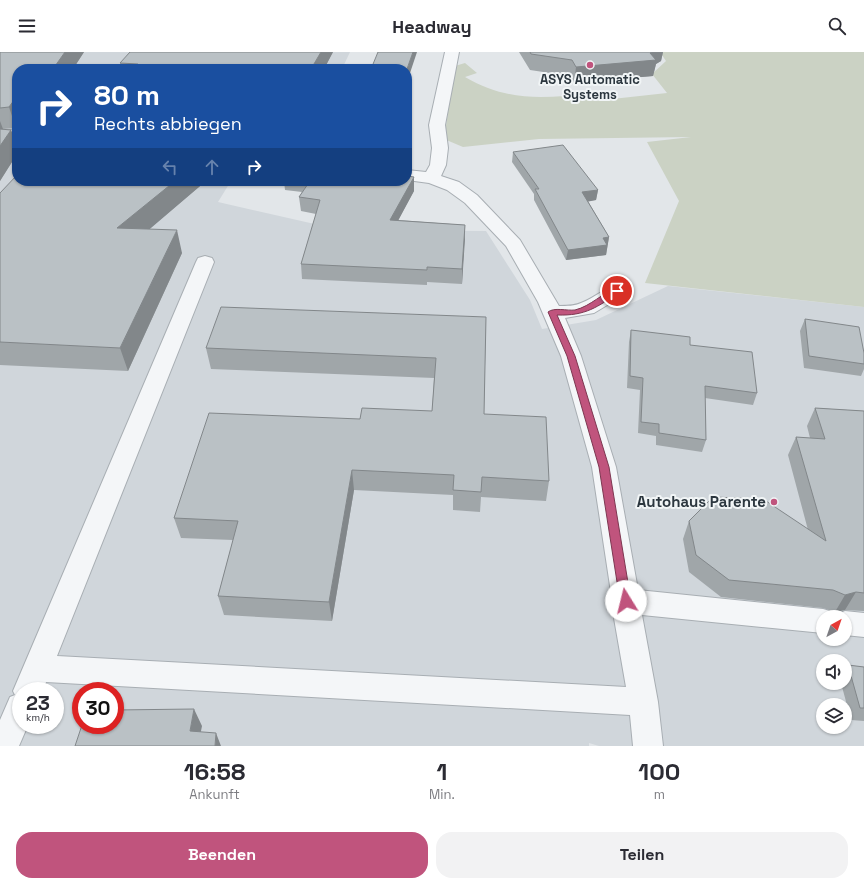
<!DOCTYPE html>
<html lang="de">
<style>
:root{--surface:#fff;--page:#f2f2f3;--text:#2b2b33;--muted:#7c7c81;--accent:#c0547d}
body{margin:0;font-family:"Space Grotesk",sans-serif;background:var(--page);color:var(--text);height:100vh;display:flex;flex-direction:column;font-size:15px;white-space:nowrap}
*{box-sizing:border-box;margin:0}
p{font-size:13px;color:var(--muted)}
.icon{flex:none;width:22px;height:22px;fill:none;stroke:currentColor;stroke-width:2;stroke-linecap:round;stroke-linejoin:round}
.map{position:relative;height:694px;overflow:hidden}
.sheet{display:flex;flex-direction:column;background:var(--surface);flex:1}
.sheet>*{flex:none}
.guide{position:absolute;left:12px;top:12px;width:400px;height:122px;border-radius:16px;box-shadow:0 1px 3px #0004;background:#1a4fa0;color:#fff;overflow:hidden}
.needle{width:26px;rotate:40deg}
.buttons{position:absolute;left:816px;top:558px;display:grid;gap:8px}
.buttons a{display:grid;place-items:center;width:36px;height:36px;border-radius:50%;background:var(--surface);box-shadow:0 1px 3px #0004;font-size:20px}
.speed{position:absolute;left:12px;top:630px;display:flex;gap:8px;font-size:20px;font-weight:700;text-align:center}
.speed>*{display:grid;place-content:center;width:52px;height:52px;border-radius:50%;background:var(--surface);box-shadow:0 1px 3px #0004;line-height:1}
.speed small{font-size:10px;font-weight:400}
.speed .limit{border:6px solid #d22;background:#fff;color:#111}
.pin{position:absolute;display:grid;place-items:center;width:34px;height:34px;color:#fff;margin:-17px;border:2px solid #fff;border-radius:50%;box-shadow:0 1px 4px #0007}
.me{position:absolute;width:44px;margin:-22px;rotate:351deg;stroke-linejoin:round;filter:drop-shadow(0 0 3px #0008)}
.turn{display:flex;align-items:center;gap:14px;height:84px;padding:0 16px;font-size:18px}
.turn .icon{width:52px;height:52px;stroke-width:2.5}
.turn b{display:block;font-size:28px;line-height:34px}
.lanes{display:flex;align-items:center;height:38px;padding:0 16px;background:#0003;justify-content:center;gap:20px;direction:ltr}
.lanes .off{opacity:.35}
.eta{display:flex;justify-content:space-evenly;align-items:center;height:68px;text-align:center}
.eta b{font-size:24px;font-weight:800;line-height:28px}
.primary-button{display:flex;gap:8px;margin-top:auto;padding:8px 16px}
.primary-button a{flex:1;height:46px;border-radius:16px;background:var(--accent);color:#fff;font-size:16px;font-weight:800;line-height:46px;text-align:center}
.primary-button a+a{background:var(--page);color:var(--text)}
header{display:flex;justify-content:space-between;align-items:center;height:52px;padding:0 16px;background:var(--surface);font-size:18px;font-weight:800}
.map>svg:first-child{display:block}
.built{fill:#d0d6db;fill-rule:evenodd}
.green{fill:#cbd2c4}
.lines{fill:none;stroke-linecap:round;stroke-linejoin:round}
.minor-casing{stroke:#a8aeb3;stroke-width:2}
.minor{fill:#f4f6f8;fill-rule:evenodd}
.wall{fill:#a0a6a9}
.shaded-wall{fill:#82878a}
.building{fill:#bac1c5;stroke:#82878a}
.route{fill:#c0547d;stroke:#7d3751}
.poi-dot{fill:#c0547d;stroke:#f1f5f6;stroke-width:1.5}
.labels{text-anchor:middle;stroke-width:4;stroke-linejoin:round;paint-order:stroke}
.far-poi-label{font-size:13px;font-weight:bold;fill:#2c373f;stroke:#f1f5f6}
.poi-label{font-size:15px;font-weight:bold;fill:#2c373f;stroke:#f1f5f6;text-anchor:end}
</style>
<header><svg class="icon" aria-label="menu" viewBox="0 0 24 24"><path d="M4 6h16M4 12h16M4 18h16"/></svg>Headway<svg class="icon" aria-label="search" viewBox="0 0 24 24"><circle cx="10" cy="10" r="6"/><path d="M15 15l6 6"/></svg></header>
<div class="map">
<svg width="864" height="694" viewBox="0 0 864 694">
<rect width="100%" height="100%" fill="#e2e6e9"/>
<!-- built -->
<path class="built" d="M 0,0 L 350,0 L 342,17 L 17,17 L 17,129 L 231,129 L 218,150 L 341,178 L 486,179 L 530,248 L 542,277 L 596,268 L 668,234 L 864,255 L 864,694 L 599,694 L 589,691 L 589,694 L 0,694 ZM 823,565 L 845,565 L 845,587 L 823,587 ZM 823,609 L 845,609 L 845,631 L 823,631 ZM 21,639 L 55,639 L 55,673 L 21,673 ZM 81,639 L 115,639 L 115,673 L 81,673 ZM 823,653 L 845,653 L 845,675 L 823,675 Z"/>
<!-- green -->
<path class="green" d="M 660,0 L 864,0 L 864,255 L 645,231 L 679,149 L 647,90 L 691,85 L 539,87 L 463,95 L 444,87 L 455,14 L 465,11 L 477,21 L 465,25 C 508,50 542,46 590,42 L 594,49 L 667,41 L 652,22 L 666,9 Z"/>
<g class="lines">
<!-- minor casing -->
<g class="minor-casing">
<path id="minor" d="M 445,0 L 459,0 L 445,73 L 448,96 L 446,113 L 441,124 L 459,130 L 477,143 L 520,188 L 559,254 C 567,254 575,254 581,251 C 596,246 608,231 624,235 L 627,239 L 624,243 L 594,261 L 565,266 L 581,304 L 616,415 L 638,538 L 823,557 L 833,560 L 834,564 L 845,559 L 864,561 L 864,585 L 845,583 L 845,565 L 823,565 L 823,581 L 642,563 L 658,650 L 663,694 L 633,694 L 630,663 L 46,630 L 43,639 L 21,639 L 21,673 L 28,673 L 19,694 L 0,694 L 0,668 L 10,645 L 15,643 L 13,639 L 196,210 L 198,206 L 205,204 L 212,206 L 214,210 L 57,604 L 626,635 L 611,549 L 612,547 L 592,415 L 561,304 L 538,250 L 506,194 L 465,151 L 447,138 L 429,131 L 407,128 L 407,118 L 426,120 L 430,113 L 432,96 L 429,73 Z
M 0,78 L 17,78 L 17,88 L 0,88 Z"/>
</g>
<!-- minor -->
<use href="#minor" class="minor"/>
</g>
<!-- wall -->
<path class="wall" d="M 0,0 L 84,0 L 73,17 L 17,17 L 16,76 L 3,77 L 11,78 L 17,93 L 17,102 L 0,129 Z
M 333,0 L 324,17 L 121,17 L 120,11 Z
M 519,0 L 663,0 L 661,9 L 656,12 L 653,24 L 574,31 L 570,24 L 530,18 Z
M 513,100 L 598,138 L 596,148 L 588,149 L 609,185 L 606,203 L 566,208 L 534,148 L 534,142 L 512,110 Z
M 17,129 L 206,129 L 149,177 L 182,201 L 128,319 L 0,313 L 0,141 Z
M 284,129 L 407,129 L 414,139 L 398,168 L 465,173 L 462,232 L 427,230 L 427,233 L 302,227 L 301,212 L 316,162 L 301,159 L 299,145 L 302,140 L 285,138 Z
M 486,265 L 484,362 L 549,429 L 546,449 L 481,445 L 480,460 L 453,458 L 453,443 L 354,438 L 332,569 L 224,563 L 218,544 L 233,488 L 181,486 L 174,466 L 360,367 L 432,359 L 434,326 L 211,317 L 206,296 Z
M 805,267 L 864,312 L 864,317 L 861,324 L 804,316 L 800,279 Z
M 631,278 L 690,293 L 757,341 L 753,353 L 705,346 L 706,388 L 702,400 L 656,393 L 656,384 L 638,381 L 640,338 L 627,336 L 629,290 Z
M 815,356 L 864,359 L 864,559 L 845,558 L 835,560 L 823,556 L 721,545 L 689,520 L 683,487 L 689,469 L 808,478 L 788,403 L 796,385 L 810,386 L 807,374 Z
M 848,613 L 864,615 L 864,669 L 851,668 L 841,631 L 845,631 L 845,618 Z"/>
<!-- shaded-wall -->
<path class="shaded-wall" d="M 65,0 L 84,0 L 73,17 L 53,17 Z
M 321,0 L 333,0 L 324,17 L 311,17 Z
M 413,0 L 417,0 L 407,30 L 407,17 Z
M 652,0 L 663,0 L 661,9 L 656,12 L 653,24 L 574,31 L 576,15 L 650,1 Z
M 17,44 L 17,76 L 16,76 L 9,55 Z
M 0,69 L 6,85 L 11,78 L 17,93 L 17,102 L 0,129 Z
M 414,125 L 414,139 L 391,182 L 390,168 Z
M 175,129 L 206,129 L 124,199 L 117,176 Z
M 598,138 L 596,148 L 581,151 L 582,140 Z
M 465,173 L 465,187 L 462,232 L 462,217 Z
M 177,178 L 182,201 L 128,319 L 120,296 Z
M 609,185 L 606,203 L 566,208 L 568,198 L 603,186 Z
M 352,418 L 354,438 L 332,569 L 329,550 Z
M 856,540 L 845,558 L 835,560 L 845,543 Z
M 194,657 L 202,674 L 198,694 L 190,679 Z
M 216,681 L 221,694 L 215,694 Z"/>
<!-- building -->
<path class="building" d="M 0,0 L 65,0 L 53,17 L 17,17 L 17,44 L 9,55 L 0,56 Z
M 130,0 L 321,0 L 311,17 L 134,17 L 138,12 L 120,11 Z
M 378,0 L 413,0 L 407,17 L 371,17 Z
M 530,0 L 652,0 L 650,1 L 656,8 L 576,15 L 572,8 L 531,2 Z
M 0,77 L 11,78 L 0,94 Z
M 563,93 L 598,138 L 582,140 L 609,185 L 603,186 L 607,193 L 568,198 L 535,137 L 539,137 L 513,100 Z
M 17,123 L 17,129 L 175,129 L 117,176 L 177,178 L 120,296 L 0,290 L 0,141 Z
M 407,124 L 414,125 L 390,168 L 465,173 L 462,217 L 427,215 L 427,218 L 301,212 L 320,148 L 299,145 L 310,129 L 407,129 Z
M 221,255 L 486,265 L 484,362 L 546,365 L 549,429 L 482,425 L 481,440 L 453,438 L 454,423 L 352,418 L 329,550 L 218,544 L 238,469 L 174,466 L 209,361 L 360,367 L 362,356 L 432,359 L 436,306 L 206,296 Z
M 805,267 L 859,275 L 864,301 L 864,312 L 809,304 Z
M 631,278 L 690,285 L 690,293 L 752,300 L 757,341 L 705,334 L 706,388 L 659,381 L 659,372 L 641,370 L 643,326 L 630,324 Z
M 815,356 L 864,359 L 864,541 L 856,540 L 845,543 L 833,538 L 729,528 L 696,503 L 689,469 L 713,445 L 763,447 L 826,489 L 796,385 L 825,387 Z
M 848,613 L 864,615 L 864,656 L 860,656 Z
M 194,657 L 190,679 L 216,681 L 215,694 L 75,694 L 82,673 L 115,673 L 115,658 Z"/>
<!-- route -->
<path class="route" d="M 617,236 L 620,237 L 620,240 C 597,255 586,264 557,263 L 575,304 L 609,415 L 631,549 L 629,553 L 626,554 L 622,553 L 620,549 L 599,415 L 567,304 L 548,260 C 554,255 567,259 575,258 C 591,254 602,241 617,236 Z"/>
<!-- markers -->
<g class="poi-dot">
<circle cx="590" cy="13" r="4"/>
<circle cx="774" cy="450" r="4"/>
</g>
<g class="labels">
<!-- far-poi labels -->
<g class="far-poi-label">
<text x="590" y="32">ASYS Automatic<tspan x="590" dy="15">Systems</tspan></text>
</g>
<!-- poi labels -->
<g class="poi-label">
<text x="766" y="455">Autohaus Parente</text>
</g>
</g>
</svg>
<div class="buttons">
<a><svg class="needle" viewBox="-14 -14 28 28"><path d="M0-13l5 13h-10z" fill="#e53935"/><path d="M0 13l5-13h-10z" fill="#7c7c81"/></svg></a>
<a><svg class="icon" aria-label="sound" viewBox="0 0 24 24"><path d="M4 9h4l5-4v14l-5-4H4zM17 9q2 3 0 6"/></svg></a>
<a><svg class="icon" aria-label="layers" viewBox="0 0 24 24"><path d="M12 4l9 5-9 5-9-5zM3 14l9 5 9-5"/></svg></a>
</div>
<div class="speed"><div>23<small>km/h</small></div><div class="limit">30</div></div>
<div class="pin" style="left:617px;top:239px;background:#d93025"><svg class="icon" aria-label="arrive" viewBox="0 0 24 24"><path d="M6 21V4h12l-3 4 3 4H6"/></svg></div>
<svg class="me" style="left:626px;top:549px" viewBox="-20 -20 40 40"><circle r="19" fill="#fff"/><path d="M0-13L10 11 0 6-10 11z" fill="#c0547d"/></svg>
<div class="guide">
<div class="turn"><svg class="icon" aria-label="right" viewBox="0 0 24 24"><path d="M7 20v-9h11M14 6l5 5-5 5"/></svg><div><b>80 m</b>Rechts abbiegen</div></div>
<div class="lanes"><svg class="icon off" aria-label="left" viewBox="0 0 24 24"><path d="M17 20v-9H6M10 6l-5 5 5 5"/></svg><svg class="icon off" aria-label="ahead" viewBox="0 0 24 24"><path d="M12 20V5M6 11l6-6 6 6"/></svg><svg class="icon" aria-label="right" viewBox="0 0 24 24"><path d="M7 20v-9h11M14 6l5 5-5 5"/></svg></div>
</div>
</div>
<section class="sheet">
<div class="eta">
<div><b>16:58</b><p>Ankunft</p></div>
<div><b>1</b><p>Min.</p></div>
<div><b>100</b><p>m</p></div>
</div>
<div class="primary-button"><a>Beenden</a><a>Teilen</a></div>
</section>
